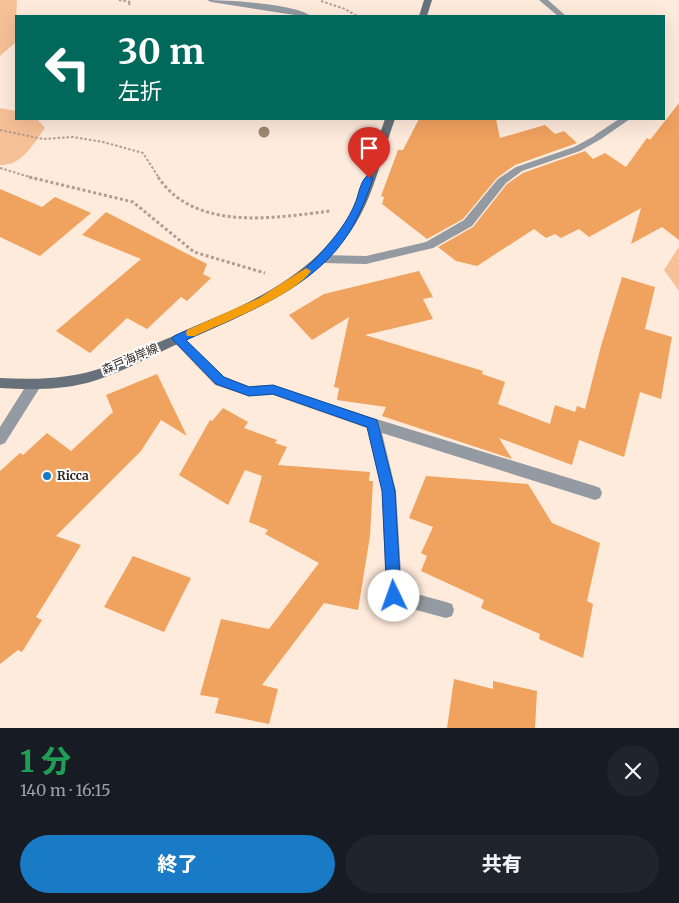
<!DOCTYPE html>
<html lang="ja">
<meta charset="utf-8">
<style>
:root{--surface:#171b24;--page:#20242c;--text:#f1f3f6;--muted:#9ea1a6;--accent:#197ac6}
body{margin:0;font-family:Merriweather,"Noto Sans JP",serif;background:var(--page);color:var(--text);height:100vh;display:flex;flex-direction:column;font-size:19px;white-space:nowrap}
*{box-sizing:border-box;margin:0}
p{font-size:16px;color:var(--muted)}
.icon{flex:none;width:28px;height:28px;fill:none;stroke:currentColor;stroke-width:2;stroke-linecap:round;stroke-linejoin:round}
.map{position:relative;height:728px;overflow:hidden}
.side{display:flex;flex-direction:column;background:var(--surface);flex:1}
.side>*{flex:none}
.top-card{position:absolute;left:15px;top:15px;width:650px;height:105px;border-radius:0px;box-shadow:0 5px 20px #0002;background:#00695c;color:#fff;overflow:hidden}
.pin{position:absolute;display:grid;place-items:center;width:42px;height:42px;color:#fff;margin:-51px -21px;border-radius:50% 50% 50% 0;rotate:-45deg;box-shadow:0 0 5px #0007}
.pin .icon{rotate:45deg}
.me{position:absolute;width:55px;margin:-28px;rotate:357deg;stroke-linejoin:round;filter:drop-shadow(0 0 4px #0008)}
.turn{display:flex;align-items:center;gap:18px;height:105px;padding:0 20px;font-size:22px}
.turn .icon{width:65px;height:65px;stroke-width:2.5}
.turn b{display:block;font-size:35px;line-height:42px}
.round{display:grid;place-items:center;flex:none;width:52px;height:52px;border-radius:26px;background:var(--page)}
.headline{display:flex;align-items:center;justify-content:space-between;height:85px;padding:0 20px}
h1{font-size:30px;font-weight:800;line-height:38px;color:#1e9e55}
.action{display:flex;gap:10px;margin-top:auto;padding:10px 20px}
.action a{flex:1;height:58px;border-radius:30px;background:var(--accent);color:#fff;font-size:20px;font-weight:800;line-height:58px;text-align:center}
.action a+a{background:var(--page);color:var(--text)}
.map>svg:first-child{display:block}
.green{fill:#f7c197}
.building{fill:#f0a25f}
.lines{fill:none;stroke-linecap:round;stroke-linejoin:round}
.path-far1{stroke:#ae9e93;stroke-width:2;stroke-dasharray:2.5 2;stroke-linecap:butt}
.path{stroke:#ae9e93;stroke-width:3;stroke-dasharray:3 2.5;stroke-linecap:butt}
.lane{fill:#939aa1;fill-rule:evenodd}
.street{fill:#939aa1;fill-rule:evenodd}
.secondary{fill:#67717b;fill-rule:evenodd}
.tree{fill:#a08670}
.route{fill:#1a73e8;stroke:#114b97}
.slow{fill:#f59e0b}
.poi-dot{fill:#197ac6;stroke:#fff;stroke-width:2}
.labels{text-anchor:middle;stroke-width:4;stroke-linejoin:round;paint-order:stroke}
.street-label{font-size:12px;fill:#2e2621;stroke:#fff}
.poi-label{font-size:12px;font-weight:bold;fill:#2e2621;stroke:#fff;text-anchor:start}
</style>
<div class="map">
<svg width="679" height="728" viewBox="0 0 679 728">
<rect width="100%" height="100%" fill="#ffebdc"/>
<!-- green -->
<path class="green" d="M 0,0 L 17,0 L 15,43 L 0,56 Z
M 0,108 L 16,111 L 16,119 L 37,119 L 45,128 C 34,143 21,167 0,165 Z
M 678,248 L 679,248 L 679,291 L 664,270 Z"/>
<!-- building -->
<path class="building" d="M 679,103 L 679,240 L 662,227 L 631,244 L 641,208 L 589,237 L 579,229 L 561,238 L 555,234 L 546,238 L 534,229 L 477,266 L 456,261 L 438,247 L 473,227 L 507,184 L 523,173 L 585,151 L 593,159 L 605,153 L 626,167 L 647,138 L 650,140 Z
M 419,119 L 496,119 L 500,138 L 545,125 L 555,134 L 564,131 L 577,143 L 515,165 L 497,178 L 463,219 L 427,239 L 382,204 L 384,197 L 381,196 L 398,150 L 403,150 Z
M 0,189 L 42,207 L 55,197 L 91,213 L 40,256 L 0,237 Z
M 106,212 L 207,264 L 203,274 L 211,278 L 187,301 L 181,297 L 147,329 L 127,318 L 90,353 L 56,331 L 141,259 L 82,235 Z
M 419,271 L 433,297 L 423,299 L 433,319 L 365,335 L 483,371 L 482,374 L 505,382 L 498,404 L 550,424 L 555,405 L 575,412 L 577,406 L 585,409 L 601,346 L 622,277 L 655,287 L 645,329 L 672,337 L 661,399 L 640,392 L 624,457 L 579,440 L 572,465 L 499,438 L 512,459 L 382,416 L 386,407 L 337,400 L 339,388 L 334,387 L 349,317 L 312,340 L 289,315 L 324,294 Z
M 157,374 L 187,436 L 161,420 L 141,451 L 56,536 L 81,545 L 36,617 L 42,620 L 22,652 L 18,650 L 0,664 L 0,471 L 20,453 L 23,455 L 47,433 L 71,451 L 113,412 L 106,395 Z
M 223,408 L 248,422 L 244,428 L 277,440 L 275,443 L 287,447 L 278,465 L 370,472 L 369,481 L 373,481 L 370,536 L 358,610 L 324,603 L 262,685 L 278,689 L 269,724 L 215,713 L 219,698 L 200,695 L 221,619 L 269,629 L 319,563 L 265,534 L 268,530 L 249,522 L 262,476 L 245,470 L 228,505 L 179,475 L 210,420 L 212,421 Z
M 426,476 L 528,484 L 552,523 L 600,543 L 587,601 L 593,604 L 583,658 L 539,639 L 540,634 L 481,608 L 484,600 L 421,571 L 427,556 L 421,553 L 433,527 L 409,518 Z
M 133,556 L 191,578 L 164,632 L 104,607 Z
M 454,679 L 493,689 L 493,681 L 537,691 L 535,728 L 447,728 Z"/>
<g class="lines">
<!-- path-far1 -->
<path class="path-far1" d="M 119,0 L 131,2 L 127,6
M 321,1 L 345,9 L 357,16
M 0,130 L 43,139 L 73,137 L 103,142 L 143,153 L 159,178
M 0,168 L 33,178"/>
<!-- path -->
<path class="path" d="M 29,177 L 133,202 L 194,252 L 265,273
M 158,177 C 195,232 274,218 330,211"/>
<!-- lane -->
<path class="lane" d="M 207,0 C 228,0 296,4 311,16 L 301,16 L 211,2 Z
M 539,0 L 548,0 L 566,16 L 558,16 Z
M 619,119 L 630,119 L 601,139 L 595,139 L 595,135 Z
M 34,380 L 39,381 L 40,385 L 39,389 L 5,443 L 0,445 L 0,427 L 29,381 Z"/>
<!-- street -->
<path class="street" d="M 598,134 L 603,137 L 601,139 L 580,151 L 522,171 L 506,183 L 472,226 L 433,248 L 366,264 L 321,263 L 315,259 L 321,255 L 366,256 L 426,242 L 464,220 L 498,179 L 516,167 L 574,147 Z
M 178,334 L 182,336 L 224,377 L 249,386 L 273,385 L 373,418 L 595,486 L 600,488 L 602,493 L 600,498 L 595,500 L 382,433 L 396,491 L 402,590 L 446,602 L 452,604 L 454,610 L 452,616 L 446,618 L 394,604 L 388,602 L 386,596 L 382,491 L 367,428 L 273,395 L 249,396 L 215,385 L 174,342 L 172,339 L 174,336 Z"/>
<!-- secondary -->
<path class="secondary" d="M 424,0 L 432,0 L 427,16 L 419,16 Z
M 385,119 L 395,119 C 381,157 373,202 348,235 C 303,293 235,319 171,347 C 143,360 116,375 87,383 C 58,390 29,390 0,388 L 0,378 C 36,380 71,379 105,367 C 127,357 149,346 171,337 C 234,310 307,282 346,221 C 365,191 373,153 385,119 Z"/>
</g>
<!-- trees -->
<circle class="tree" cx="264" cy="132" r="5.5"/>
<!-- route -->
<path class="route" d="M 369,175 L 373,178 C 367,196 360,214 350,231 C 315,289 244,313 186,340 L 224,377 L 249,387 L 273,385 L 377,420 L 395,491 L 401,596 L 399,601 L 394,604 L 389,601 L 387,596 L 382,491 L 367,427 L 273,394 L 249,396 L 216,384 L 172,339 L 174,336 C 221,314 284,294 320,254 C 334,238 348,222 356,201 C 359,193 361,178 369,175 Z"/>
<!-- slow -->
<path class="slow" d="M 306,268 L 311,271 C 295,295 223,323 195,336 L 187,336 L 186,333 L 187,330 L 259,298 Z"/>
<!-- markers -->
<circle class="poi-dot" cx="47" cy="476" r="5"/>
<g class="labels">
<!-- street labels -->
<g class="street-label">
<text transform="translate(130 359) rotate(-23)" y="4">森戸海岸線</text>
</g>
<!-- poi labels -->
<g class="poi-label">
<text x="57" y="480">Ricca</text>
</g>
</g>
</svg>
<div class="pin" style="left:369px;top:178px;background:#d93025"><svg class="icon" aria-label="arrive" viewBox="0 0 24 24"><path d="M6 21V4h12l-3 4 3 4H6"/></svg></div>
<svg class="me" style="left:394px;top:596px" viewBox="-20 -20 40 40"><circle r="19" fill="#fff"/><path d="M0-13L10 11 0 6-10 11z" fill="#1a73e8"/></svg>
<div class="top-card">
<div class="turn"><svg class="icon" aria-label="left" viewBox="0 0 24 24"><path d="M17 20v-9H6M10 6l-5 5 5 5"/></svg><div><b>30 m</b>左折</div></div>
</div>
</div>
<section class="side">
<div class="headline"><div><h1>1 分</h1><p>140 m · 16:15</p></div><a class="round"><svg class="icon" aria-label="close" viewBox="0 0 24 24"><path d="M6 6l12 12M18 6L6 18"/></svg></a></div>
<div class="action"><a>終了</a><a>共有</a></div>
</section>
